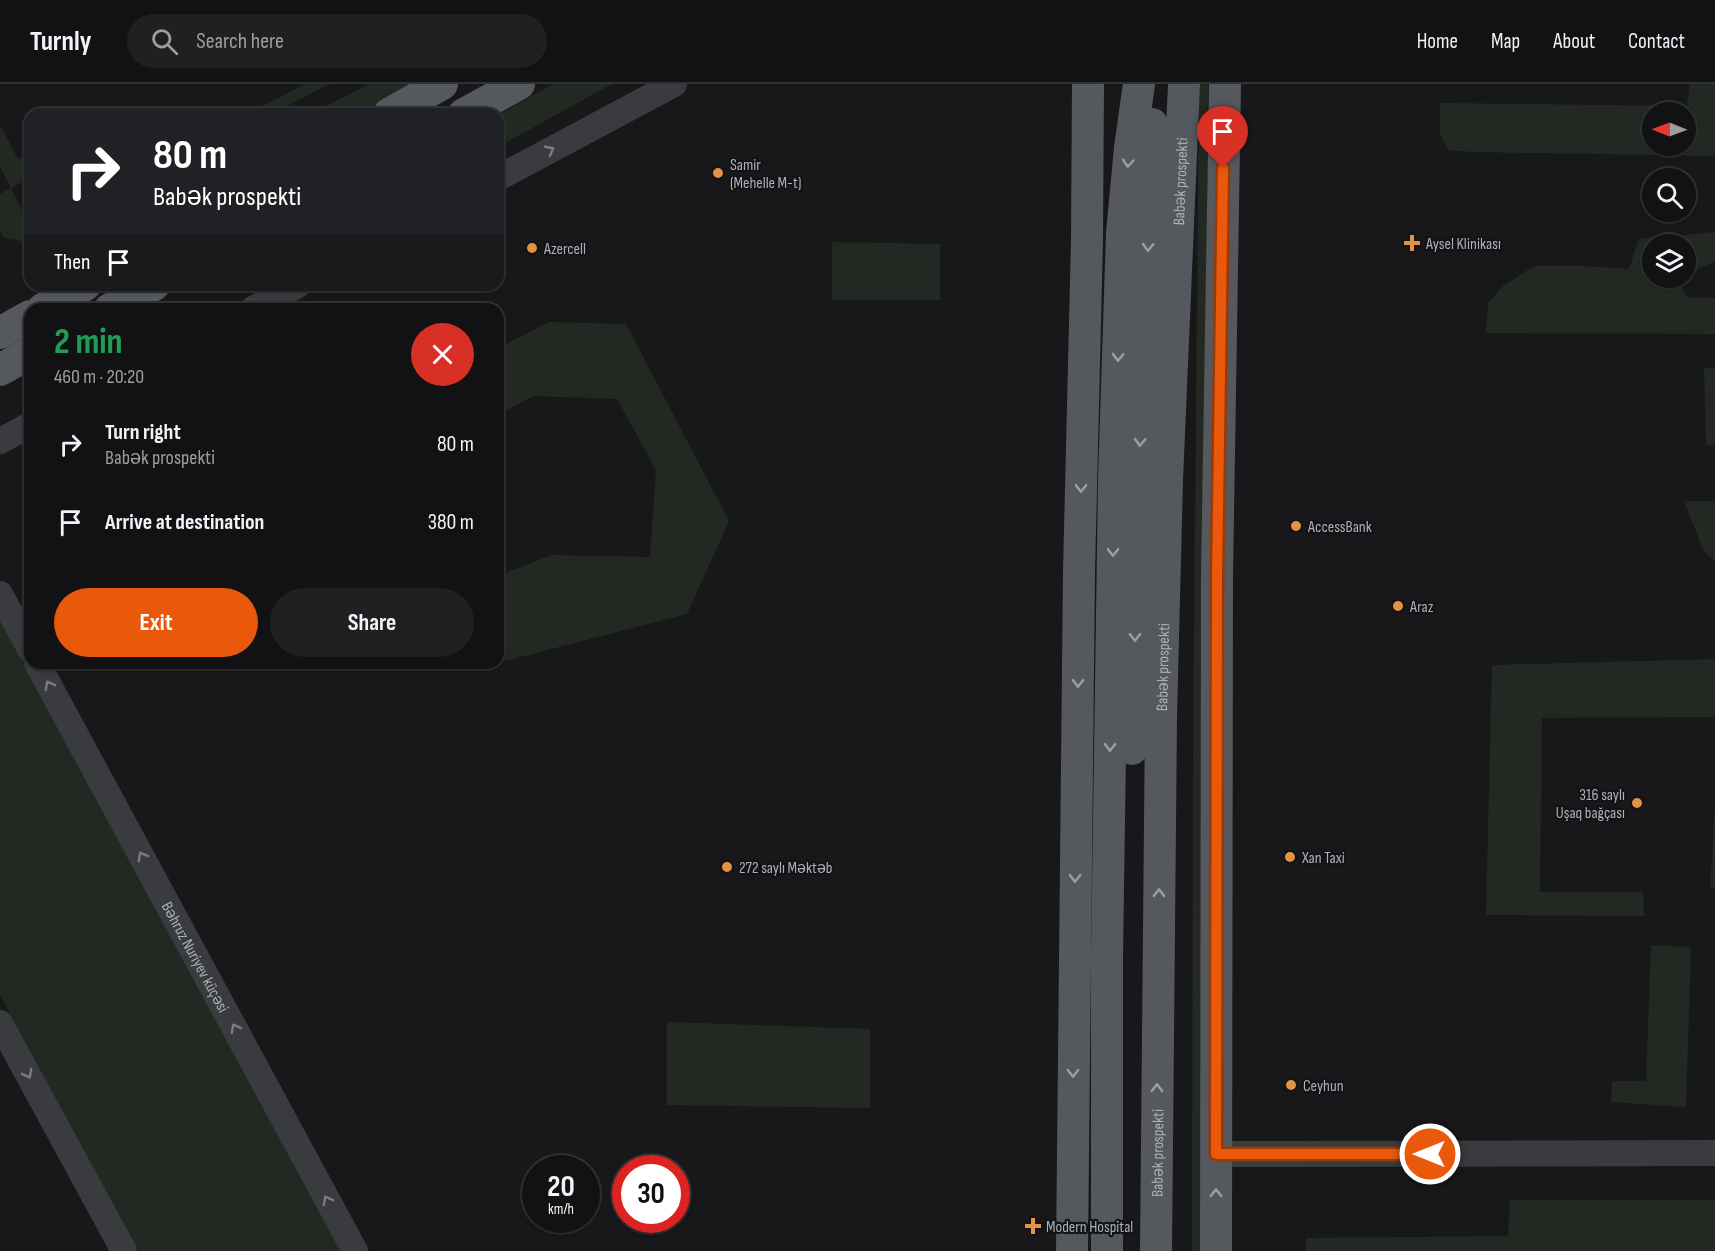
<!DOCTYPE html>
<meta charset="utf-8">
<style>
:root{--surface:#121214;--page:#1f2022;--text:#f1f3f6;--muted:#9c9ea0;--line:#313234;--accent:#ea580c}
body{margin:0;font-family:"Sofia Sans Condensed",sans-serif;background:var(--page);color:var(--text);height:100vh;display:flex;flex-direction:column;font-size:22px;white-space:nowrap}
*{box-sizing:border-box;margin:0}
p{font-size:20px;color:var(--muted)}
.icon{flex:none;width:33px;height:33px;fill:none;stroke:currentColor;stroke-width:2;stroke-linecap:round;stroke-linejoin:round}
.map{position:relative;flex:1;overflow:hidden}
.sheet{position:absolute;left:24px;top:219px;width:480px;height:366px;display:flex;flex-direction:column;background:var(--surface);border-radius:18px;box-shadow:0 2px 4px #0004,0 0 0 2px var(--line)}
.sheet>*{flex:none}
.top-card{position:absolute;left:24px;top:24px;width:480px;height:183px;border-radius:18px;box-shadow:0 2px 4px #0004,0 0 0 2px var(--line);background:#202124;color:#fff;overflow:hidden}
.needle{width:39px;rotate:271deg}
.buttons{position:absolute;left:1642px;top:18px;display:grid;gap:12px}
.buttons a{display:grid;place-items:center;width:54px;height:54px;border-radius:50%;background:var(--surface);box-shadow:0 2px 4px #0004,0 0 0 2px var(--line);font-size:30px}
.speed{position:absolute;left:522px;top:1071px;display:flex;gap:12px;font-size:30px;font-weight:700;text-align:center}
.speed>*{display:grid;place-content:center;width:78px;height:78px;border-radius:50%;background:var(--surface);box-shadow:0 2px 4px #0004,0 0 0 2px var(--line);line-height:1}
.speed small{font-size:15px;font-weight:400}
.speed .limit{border:9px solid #d22;background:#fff;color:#111}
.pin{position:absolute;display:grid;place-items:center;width:51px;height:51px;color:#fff;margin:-62px -26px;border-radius:50% 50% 50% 0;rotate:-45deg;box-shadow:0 0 6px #0007}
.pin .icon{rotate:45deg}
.me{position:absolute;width:66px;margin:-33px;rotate:270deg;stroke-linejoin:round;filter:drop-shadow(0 0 4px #0008)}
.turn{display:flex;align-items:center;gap:21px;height:126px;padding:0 30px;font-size:27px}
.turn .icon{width:78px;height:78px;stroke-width:2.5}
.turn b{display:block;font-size:42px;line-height:51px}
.then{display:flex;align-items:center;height:57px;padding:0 30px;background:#0003;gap:12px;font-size:22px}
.round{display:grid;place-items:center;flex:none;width:63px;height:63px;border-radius:32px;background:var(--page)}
.head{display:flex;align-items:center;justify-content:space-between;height:102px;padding:0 30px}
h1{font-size:36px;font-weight:700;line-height:45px;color:#1e9e55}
.primary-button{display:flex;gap:12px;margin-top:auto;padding:12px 30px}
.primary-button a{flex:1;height:69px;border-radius:36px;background:var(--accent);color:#fff;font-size:24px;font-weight:700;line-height:69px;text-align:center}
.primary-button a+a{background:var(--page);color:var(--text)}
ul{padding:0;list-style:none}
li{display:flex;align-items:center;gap:18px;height:78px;padding:0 30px}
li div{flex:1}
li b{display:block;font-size:22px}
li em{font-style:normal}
header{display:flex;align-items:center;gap:36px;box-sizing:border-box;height:84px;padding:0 30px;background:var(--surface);border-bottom:2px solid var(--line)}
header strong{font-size:28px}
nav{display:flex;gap:33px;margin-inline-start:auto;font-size:21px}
.search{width:420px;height:54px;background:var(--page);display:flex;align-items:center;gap:15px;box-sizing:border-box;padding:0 21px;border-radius:33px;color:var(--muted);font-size:22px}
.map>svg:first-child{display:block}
.green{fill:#222922;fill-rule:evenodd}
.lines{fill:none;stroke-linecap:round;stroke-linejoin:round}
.minor{stroke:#393b3e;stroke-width:26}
.major{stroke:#55585d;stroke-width:32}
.oneway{stroke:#787c81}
.oneway2{stroke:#9a9fa6}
.route-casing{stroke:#983908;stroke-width:15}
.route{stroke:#ea580c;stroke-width:10}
.poi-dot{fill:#e49345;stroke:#131315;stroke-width:2}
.labels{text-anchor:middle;stroke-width:4.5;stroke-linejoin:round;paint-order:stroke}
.poi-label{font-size:16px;fill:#abb1b8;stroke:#131315;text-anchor:start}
.street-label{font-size:16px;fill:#abb1b8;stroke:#131315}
</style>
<header>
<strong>Turnly</strong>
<div class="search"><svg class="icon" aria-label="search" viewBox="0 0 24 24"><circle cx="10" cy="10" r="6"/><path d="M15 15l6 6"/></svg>Search here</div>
<nav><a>Home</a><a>Map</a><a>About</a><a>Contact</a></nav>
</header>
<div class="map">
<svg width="1715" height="1167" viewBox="0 0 1715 1167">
<rect width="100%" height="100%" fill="#18181a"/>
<!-- green -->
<path class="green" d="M 305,0 L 329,0 L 272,30 L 247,30 Z
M 369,0 L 421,0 L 363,30 L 311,30 Z
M 553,0 L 612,0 L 498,63 L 498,31 Z
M 1199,0 L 1208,0 L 1200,1167 L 1192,1167 L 1193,664 Z
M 1690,0 L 1715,0 L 1715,72 L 1473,68 L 1449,66 L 1440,50 L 1440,19 L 1687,22 ZM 1653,28 L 1686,28 L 1686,62 L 1653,62 Z
M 0,41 L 18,75 L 30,70 L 30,94 L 11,104 L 30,142 L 29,162 L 18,156 L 4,154 L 0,146 L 0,110 L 11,104 L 0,83 Z
M 1715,148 L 1715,178 L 1694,186 L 1686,192 L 1686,160 L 1653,160 L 1653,194 L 1684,194 L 1680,197 L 1686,213 L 1715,214 L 1715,250 L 1486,249 L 1488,219 L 1503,202 L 1534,182 L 1585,182 L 1629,185 L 1639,155 Z
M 832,158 L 940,160 L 940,216 L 832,216 Z
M 549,238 L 626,240 L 729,437 L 687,530 L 505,577 L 498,560 L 498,492 L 552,471 L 650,473 L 656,386 L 617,315 L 533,312 L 498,331 L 498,264 Z
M 1704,284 L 1715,284 L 1715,361 L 1706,361 Z
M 1684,417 L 1715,417 L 1715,477 L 1704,468 Z
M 0,529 L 341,1167 L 138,1167 L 0,911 Z
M 1715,575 L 1715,633 L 1542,634 L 1540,808 L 1643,808 L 1644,832 L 1486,831 L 1492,581 Z
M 1715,719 L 1715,804 L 1710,804 Z
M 1651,861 L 1691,863 L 1686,1023 L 1611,1018 L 1612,997 L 1646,997 Z
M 667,938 L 870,945 L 870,1024 L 667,1021 Z
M 1510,1116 L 1715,1116 L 1715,1167 L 1306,1167 L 1306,1154 L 1508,1152 Z"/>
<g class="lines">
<!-- minor -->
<g class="minor">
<path d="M 498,94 L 674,0"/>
<path d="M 253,225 L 298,201"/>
<path d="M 0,357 L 30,341"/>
<path d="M 0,510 L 30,565"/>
<path id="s1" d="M 37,579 L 355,1167"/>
<path d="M 0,939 L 124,1167"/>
<path d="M 1216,1070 L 1715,1069"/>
</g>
<!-- major -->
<g class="major">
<path d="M 389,30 L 442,0"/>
<path d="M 464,30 L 519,0"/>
<path d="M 43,225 L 85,201"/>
<path d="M 110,225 L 154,201"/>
<path d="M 0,249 L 30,232"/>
<path d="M 0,286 L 30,269"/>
<path d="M 1132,665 L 1139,396 L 1152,40"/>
<path d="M 1072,1167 L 1079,488 L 1087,156 L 1088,0"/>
<path d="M 1107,1167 L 1107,872 L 1114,396 L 1122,149 L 1130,64 L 1139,0"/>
<path id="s2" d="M 1156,1167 L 1161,632 L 1167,396 L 1184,0"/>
<path d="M 1216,1167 L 1217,492 L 1225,0"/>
</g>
</g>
<!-- one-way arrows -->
<defs><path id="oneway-chevron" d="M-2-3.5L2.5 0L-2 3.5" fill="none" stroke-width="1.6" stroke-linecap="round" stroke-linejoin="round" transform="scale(1.5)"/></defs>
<g class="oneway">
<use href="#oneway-chevron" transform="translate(550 66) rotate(-28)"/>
<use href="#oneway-chevron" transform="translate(49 601) rotate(-118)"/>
<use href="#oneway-chevron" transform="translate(142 772) rotate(-118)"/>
<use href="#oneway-chevron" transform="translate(235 944) rotate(-118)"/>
<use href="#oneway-chevron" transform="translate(28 990) rotate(62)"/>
<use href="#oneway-chevron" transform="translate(327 1116) rotate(-118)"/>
</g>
<g class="oneway2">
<use href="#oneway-chevron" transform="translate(1128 79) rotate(95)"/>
<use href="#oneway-chevron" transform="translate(1148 163) rotate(92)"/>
<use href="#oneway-chevron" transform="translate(1118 273) rotate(92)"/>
<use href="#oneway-chevron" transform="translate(1140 358) rotate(92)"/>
<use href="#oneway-chevron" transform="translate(1081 404) rotate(91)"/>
<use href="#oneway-chevron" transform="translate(1113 468) rotate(91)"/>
<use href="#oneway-chevron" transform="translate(1135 553) rotate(91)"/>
<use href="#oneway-chevron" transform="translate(1078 599) rotate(91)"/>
<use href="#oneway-chevron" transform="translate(1110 663) rotate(91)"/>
<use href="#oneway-chevron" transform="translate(1075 794) rotate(91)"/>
<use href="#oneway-chevron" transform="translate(1159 809) rotate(-89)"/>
<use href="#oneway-chevron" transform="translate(1073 989) rotate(91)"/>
<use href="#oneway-chevron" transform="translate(1157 1004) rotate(-89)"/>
<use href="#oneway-chevron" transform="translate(1216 1109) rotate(-90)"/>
</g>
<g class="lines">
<!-- route casing -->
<g class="route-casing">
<path id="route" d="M 1223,84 L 1217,492 L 1216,1070 L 1430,1070"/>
</g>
<!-- route -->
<use href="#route" class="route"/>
</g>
<!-- markers -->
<g class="poi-dot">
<circle cx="718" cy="89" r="6"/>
<path d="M1409 150h6v6h6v6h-6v6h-6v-6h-6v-6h6z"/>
<circle cx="532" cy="164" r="6"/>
<circle cx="1296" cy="442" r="6"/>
<circle cx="1398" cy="522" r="6"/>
<circle cx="1637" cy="719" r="6"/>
<circle cx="1290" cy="773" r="6"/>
<circle cx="727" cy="783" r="6"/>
<circle cx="1291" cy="1001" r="6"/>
<path d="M1030 1133h6v6h6v6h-6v6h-6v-6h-6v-6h6z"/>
</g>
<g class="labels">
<!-- poi labels -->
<g class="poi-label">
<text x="730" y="86">Samir<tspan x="730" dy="18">(Mehelle M-t)</tspan></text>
<text x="1426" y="165">Aysel Klinikası</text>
<text x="544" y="170">Azercell</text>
<text x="1308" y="448">AccessBank</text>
<text x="1410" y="528">Araz</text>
<text x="1625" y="716" text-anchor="end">316 saylı<tspan x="1625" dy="18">Uşaq bağçası</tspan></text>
<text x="1302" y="779">Xan Taxi</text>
<text x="739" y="789">272 saylı Məktəb</text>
<text x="1303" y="1007">Ceyhun</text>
<text x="1046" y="1148">Modern Hospital</text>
</g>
<!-- street labels -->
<g class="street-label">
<text dy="6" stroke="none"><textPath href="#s2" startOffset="1070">Babək prospekti</textPath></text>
<text dy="6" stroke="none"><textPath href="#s2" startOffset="584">Babək prospekti</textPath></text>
<text dy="6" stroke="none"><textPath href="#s1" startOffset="334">Bəhruz Nuriyev küçəsi</textPath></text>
<text dy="6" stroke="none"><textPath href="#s2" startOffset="98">Babək prospekti</textPath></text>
</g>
</g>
</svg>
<div class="buttons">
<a><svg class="needle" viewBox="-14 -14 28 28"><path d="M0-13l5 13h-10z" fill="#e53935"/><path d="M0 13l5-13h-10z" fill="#9c9ea0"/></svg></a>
<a><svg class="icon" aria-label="search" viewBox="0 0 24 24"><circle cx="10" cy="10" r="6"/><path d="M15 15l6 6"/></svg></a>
<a><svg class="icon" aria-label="layers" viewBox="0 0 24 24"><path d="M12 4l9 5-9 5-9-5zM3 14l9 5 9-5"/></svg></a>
</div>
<div class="speed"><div>20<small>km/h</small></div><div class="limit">30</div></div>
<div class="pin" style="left:1223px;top:84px;background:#d93025"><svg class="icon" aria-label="arrive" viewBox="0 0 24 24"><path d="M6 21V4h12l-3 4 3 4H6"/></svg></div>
<svg class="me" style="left:1430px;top:1070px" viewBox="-20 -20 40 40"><circle r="17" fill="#ea580c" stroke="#fff" stroke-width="3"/><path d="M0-11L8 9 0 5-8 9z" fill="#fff"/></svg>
<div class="top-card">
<div class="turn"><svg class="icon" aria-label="right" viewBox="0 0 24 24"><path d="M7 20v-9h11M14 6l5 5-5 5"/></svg><div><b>80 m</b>Babək prospekti</div></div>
<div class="then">Then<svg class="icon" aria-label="arrive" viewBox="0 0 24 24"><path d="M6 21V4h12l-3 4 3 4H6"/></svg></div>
</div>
<section class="sheet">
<div class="head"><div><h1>2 min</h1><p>460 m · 20:20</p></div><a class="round" style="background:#d93025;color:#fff"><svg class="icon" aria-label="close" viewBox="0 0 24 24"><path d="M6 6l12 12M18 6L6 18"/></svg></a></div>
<ul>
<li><svg class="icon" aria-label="right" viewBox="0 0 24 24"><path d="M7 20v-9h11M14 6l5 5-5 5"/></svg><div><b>Turn right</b><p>Babək prospekti</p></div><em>80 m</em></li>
<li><svg class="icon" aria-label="arrive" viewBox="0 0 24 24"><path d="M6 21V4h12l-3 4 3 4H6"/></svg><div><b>Arrive at destination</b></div><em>380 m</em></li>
</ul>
<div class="primary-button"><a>Exit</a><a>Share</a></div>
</section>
</div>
